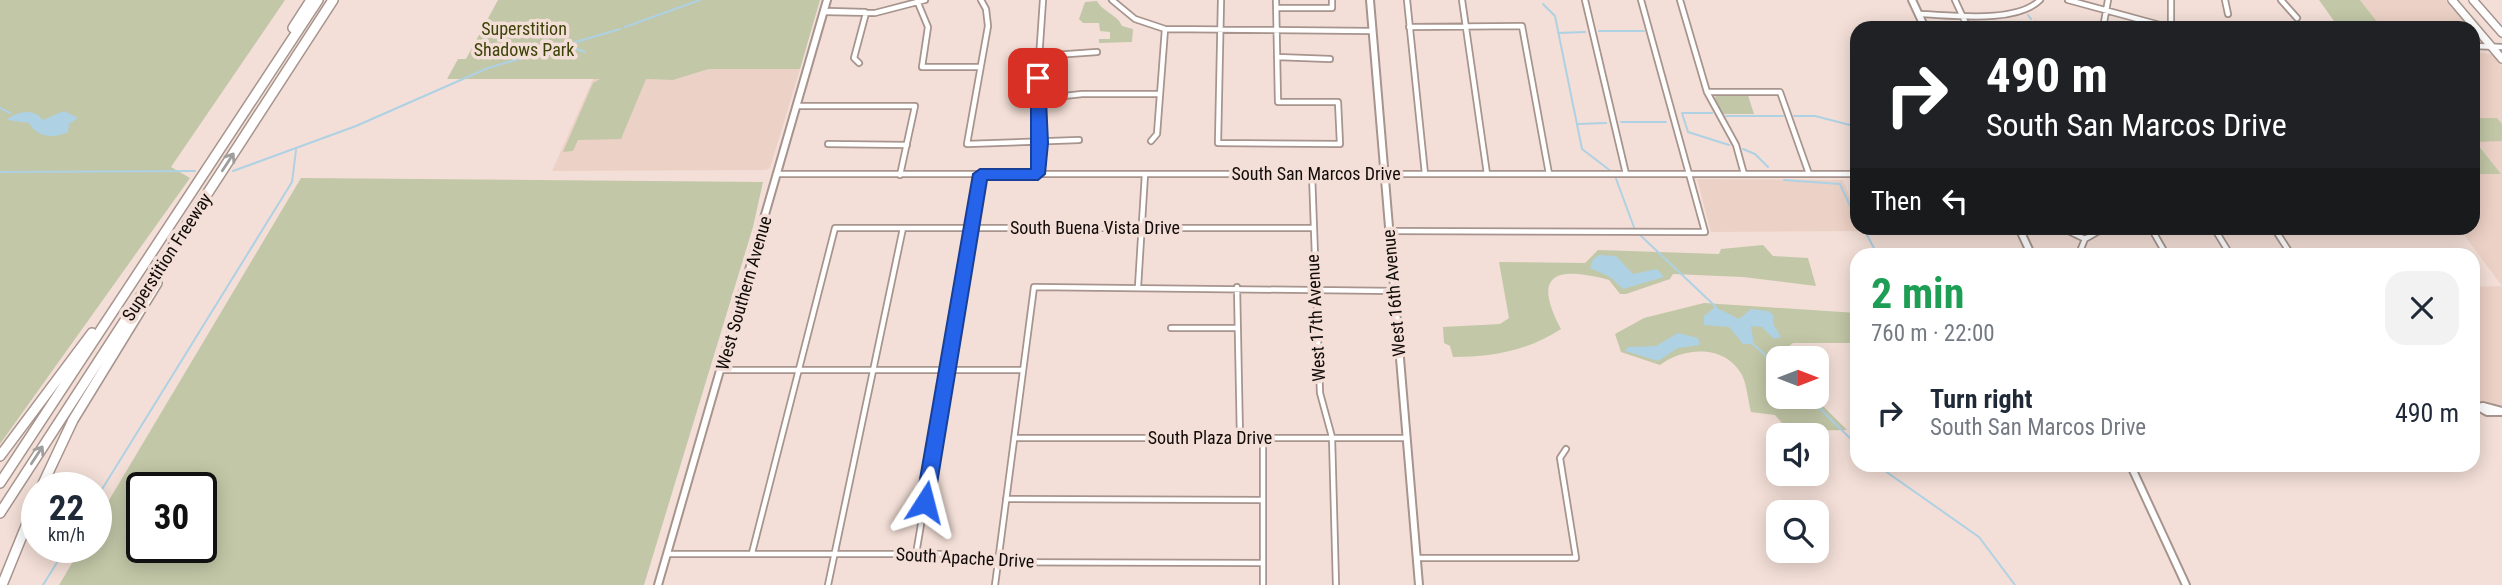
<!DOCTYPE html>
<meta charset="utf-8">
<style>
:root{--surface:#fff;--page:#f2f2f3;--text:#1f2937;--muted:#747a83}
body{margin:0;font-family:"Roboto Condensed",sans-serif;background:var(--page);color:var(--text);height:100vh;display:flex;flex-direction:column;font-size:26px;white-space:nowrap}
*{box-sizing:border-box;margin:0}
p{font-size:23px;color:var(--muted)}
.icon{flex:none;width:38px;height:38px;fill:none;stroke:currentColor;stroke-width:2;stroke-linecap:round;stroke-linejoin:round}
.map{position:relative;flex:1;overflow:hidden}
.panel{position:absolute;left:1850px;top:248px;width:630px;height:224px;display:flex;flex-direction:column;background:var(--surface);border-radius:21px;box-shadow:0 4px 18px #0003}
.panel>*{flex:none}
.hud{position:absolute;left:1850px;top:21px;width:630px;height:214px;border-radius:21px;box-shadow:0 4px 18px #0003;background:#202124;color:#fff;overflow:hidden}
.needle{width:46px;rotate:90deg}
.tools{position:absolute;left:1766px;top:346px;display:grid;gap:14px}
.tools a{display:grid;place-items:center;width:63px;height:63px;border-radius:14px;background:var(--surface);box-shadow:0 4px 18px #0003;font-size:35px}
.speed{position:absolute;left:21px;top:472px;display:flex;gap:14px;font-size:35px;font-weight:700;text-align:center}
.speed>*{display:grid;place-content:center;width:91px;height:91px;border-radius:50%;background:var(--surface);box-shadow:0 4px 18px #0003;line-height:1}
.speed small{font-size:18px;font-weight:400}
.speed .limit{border:4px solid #111;border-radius:10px;background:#fff;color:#111}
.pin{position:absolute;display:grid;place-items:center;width:60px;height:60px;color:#fff;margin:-30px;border-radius:14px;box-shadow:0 4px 10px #0006}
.me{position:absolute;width:77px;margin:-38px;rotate:9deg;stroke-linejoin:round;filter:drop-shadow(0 0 5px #0008)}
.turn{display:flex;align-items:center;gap:24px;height:147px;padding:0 21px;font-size:32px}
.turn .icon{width:91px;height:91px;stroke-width:2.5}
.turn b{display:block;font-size:49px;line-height:60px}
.then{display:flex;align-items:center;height:66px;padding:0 21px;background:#0003;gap:14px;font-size:26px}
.round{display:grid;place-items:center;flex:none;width:74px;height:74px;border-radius:21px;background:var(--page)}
.summary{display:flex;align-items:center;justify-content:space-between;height:119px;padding:0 21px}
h1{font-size:42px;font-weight:700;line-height:52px;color:#1e9e55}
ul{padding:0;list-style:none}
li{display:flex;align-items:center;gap:21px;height:91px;padding:0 21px}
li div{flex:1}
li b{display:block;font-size:26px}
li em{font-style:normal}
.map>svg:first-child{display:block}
.built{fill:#ecd1c6}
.green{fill:#c2c7a7;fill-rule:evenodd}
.water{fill:#aed1e4}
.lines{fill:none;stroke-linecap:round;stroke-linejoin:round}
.stream{stroke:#aed1e4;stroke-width:2}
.minor-casing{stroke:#a6948d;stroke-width:8}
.tertiary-casing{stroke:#a6948d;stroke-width:10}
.secondary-casing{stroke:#a6948d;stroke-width:10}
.primary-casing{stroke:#a6948d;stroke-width:10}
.motorway-casing{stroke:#a6948d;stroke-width:12}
.minor{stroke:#fff;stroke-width:4.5}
.tertiary{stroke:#fff;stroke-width:6}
.secondary{stroke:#fff;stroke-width:6}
.primary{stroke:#fff;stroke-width:7}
.motorway{stroke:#fff;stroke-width:9}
.oneway{stroke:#a09d9d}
.route{fill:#2563eb;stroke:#184099;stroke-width:2}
.labels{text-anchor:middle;stroke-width:7;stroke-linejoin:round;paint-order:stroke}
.park-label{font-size:18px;fill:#3d4207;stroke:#f3dfd7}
.street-label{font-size:18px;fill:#110b09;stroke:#f3dfd7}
</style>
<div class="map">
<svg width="2502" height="585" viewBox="0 0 2502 585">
<rect width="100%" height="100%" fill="#f3dfd7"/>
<!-- built -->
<path class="built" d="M 2360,0 L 2446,0 L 2470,28 L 2382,28 Z
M 2473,52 L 2492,54 L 2502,66 L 2502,124 L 2496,118 L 2473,118 Z
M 709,69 L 800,69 L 770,168 L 766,170 L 552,171 L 594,77 L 673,80 Z
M 2476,141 L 2502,141 L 2502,405 L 2473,401 L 2473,287 L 2502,286 L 2459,228 L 2473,228 L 2473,174 L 2500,173 Z
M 1697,179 L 1843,180 L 1857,216 L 1857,228 L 1861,228 L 1863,231 L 1711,232 Z"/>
<!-- green -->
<path class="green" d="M 0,0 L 285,0 L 171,167 L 190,178 L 0,444 Z
M 498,0 L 820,0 L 800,69 L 709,69 L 673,80 L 646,79 L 621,139 L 578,140 L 573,151 L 563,152 L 593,83 L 600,79 L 644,79 L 447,79 L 458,59 L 466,59 Z
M 2319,0 L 2360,0 L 2382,28 L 2339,28 Z
M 1097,1 C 1103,12 1118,15 1122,26 L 1133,29 L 1132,42 L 1099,43 L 1099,39 L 1110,39 L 1110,32 L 1100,31 L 1099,23 L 1083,23 L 1079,19 L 1085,2 Z
M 1717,95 L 1748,95 L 1754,114 L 1723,114 L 1714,98 Z
M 2473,118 L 2497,118 L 2502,124 L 2502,141 L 2476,142 L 2501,174 L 2473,174 Z
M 301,178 L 763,182 L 753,227 L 644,585 L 59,585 L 81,548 L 96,548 L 96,522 ZM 142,488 L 201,488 L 201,548 L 142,548 Z
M 1763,245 L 1773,256 L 1808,258 L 1816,286 L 1743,277 L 1673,274 L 1670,279 L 1626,294 L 1620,294 L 1609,280 C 1557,266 1531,273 1561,329 C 1528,351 1491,357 1453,357 L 1450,346 L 1444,343 L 1443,327 L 1500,324 L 1509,318 L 1499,262 L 1585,263 L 1598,250 L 1719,254 L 1721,249 Z
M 1704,303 L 1857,313 L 1857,343 L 1793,343 L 1784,350 L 1783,359 L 1778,359 L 1778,397 L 1814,397 L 1847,430 L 1789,431 L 1775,415 L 1751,412 C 1748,401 1747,385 1742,375 C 1725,344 1684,347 1660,365 L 1621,352 L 1615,334 L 1644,318 Z"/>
<!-- water -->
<path class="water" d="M 64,111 L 78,118 L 69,124 L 68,132 C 54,139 36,137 29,123 L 7,120 C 18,110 35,109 43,120 Z
M 1599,255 L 1616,256 L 1633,274 L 1657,269 L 1664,277 L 1623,289 L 1610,277 L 1590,268 L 1593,259 Z
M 1715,307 L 1739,319 L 1751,309 L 1768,311 L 1773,315 L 1773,324 L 1781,337 L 1774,339 L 1762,327 L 1751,326 L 1754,344 L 1743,344 L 1729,327 L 1704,325 L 1704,316 Z
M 1678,333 L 1698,338 L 1700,345 L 1678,348 L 1658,361 L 1625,351 L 1628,347 L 1656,346 Z"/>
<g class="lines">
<!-- stream -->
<path class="stream" d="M 1543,4 L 1555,16 L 1582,149 L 1612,172
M 2028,15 L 2031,19
M 625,27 L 700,0
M 1599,31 L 1644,31
M 1558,33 L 1585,32
M 563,44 L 585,52
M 0,108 L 10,113
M 1712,113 L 1682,113 L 1688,132 L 1729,145
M 1726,116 L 1783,116
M 1794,116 L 1815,116 L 1850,125
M 1621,122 L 1666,122
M 1577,124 L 1606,123
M 1743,149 L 1755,154 L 1768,167
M 233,171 L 356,126 L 488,68 L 620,29
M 0,172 L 195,171
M 1615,176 L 1635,230
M 1784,180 L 1840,184 L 1857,221
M 1859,228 L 1864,229 L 1878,256
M 1639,234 L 1716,307
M 1752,343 L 1778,367
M 1808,397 L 1857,445
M 1878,466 L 1979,537 L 2015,585
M 96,499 L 292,182 L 296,150
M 43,585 L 66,548"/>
<!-- minor casing -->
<g class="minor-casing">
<path id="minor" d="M 981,0 L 986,9 L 988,26 L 967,144 L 1079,140
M 1112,0 L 1135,19 L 1165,29 L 1372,31
M 1221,0 L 1218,143 L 1340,144 L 1338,102 L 1278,102 L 1276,0
M 1407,0 L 1425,174
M 1462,0 L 1487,174
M 1585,0 L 1626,174
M 1680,0 L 1707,92 L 1736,145 L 1744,174
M 1955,0 L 1968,28
M 2068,0 L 2171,28
M 2171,0 L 2171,28
M 2225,0 L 2228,14
M 2281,0 L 2297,18
M 918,3 L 928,27 L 922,67 L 980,67
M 1276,8 L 1332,8 L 1332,0
M 829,11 L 865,12
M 824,12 L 875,13 L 925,0
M 1919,14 C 1951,15 2016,24 2040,0
M 2035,25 L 2038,28
M 1409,27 L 1522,26 L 1549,174
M 2103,28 L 2108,0
M 2473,46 L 2502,47
M 1040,56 L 1097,52
M 1277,57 L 1330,59
M 859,63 L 854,58 L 866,13
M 1707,92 L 1780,92 L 1809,174
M 1037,99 L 1082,94 L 1160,94
M 796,106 L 915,106 L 900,175
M 1151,141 L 1157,134 L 1165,29
M 828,144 L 907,145
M 776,174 L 1857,174
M 1038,174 L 1037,88 L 1043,0
M 1312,174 L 1320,393 L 1332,437 L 1336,585
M 2062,228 L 2085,239
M 2151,228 L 2167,256
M 2214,228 L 2231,256
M 2274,228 L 2292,256
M 1389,231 L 1705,232 L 1641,0
M 2078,256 L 2085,239 L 2104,228
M 1138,287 L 1145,174
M 1237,287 L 1240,438
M 1171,328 L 1238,328
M 721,370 L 1023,370
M 1014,438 L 1407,438
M 1263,438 L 1263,585
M 1006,499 L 1263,500
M 752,553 L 835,228 L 1313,228
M 667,554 L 950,554 L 973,562 L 1263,563
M 916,554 L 980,174
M 1417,558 L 1576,558 L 1560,458 L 1566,449
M 828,585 L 903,228
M 995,585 L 1034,287 L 1395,291"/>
</g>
<!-- tertiary casing -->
<g class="tertiary-casing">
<path id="tertiary" d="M 1370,0 L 1419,585
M 2473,408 L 2483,406 L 2502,411
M 2480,408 L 2487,412 L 2502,412"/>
</g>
<!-- secondary casing -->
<g class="secondary-casing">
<path id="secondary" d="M 1912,0 L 1925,28
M 2019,228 L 2032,256
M 2131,466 L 2186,585
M 658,585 L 827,0"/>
</g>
<!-- primary casing -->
<g class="primary-casing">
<path id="primary" d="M 2452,0 L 2502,59
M 2473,0 L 2502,33"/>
</g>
<!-- motorway casing -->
<g class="motorway-casing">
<path id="motorway" d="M 293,28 L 311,0
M 0,456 L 92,333
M 0,483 L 318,0
M 41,488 L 73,420 L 157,283
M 0,513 L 333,0
M 2,585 L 37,499"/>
</g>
<!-- minor -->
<use href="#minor" class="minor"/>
<!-- tertiary -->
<use href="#tertiary" class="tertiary"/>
<!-- secondary -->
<use href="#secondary" class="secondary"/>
<!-- primary -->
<use href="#primary" class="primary"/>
<!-- motorway -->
<use href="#motorway" class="motorway"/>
</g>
<!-- one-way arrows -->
<defs><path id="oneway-shaft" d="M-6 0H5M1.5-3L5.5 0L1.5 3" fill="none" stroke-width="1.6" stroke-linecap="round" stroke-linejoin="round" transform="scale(1.75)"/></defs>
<g class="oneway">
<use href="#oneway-shaft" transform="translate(228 162) rotate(-57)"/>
<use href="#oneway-shaft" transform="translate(37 455) rotate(-57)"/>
</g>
<!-- route -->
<path class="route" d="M 1038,73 L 1045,78 L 1048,143 L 1045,174 L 1038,180 L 987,180 L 934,502 L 925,509 L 916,502 L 973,174 L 980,169 L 1031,169 L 1031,78 Z"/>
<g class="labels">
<!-- park labels -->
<g class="park-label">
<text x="524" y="35">Superstition<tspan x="524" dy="21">Shadows Park</tspan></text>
</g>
<!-- street labels -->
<g class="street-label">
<text x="1316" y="180">South San Marcos Drive</text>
<text x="1095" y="234">South Buena Vista Drive</text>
<text transform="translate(167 257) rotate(-57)" y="6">Superstition Freeway</text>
<text transform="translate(744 293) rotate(-74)" y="6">West Southern Avenue</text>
<text transform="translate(1394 293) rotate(-95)" y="6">West 16th Avenue</text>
<text transform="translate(1316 318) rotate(-93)" y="6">West 17th Avenue</text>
<text x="1210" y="444">South Plaza Drive</text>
<text transform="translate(965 558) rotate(3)" y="6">South Apache Drive</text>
</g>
</g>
</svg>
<div class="tools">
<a><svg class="needle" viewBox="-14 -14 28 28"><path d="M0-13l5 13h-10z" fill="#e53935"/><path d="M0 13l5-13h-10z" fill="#747a83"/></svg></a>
<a><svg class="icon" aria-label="sound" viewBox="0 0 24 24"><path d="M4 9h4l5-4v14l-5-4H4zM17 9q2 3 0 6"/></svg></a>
<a><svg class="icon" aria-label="search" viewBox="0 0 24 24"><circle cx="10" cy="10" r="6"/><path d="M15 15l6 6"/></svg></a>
</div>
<div class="speed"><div>22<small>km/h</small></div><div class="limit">30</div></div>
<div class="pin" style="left:1038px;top:78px;background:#d93025"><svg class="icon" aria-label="arrive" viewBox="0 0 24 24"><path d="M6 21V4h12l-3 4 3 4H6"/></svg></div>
<svg class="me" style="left:925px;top:502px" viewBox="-20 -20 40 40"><path d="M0-17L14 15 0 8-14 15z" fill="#2563eb" stroke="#fff" stroke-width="4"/></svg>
<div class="hud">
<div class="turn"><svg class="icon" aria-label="right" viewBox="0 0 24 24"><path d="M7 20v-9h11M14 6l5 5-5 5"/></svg><div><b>490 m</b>South San Marcos Drive</div></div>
<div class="then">Then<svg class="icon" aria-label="left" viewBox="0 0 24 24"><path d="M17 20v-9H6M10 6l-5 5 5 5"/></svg></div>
</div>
<section class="panel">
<div class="summary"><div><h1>2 min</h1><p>760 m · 22:00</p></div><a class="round"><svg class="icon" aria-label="close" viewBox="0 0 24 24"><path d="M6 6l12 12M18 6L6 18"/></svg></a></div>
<ul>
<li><svg class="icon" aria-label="right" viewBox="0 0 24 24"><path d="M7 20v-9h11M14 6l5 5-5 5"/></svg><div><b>Turn right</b><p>South San Marcos Drive</p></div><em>490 m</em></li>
</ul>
</section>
</div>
